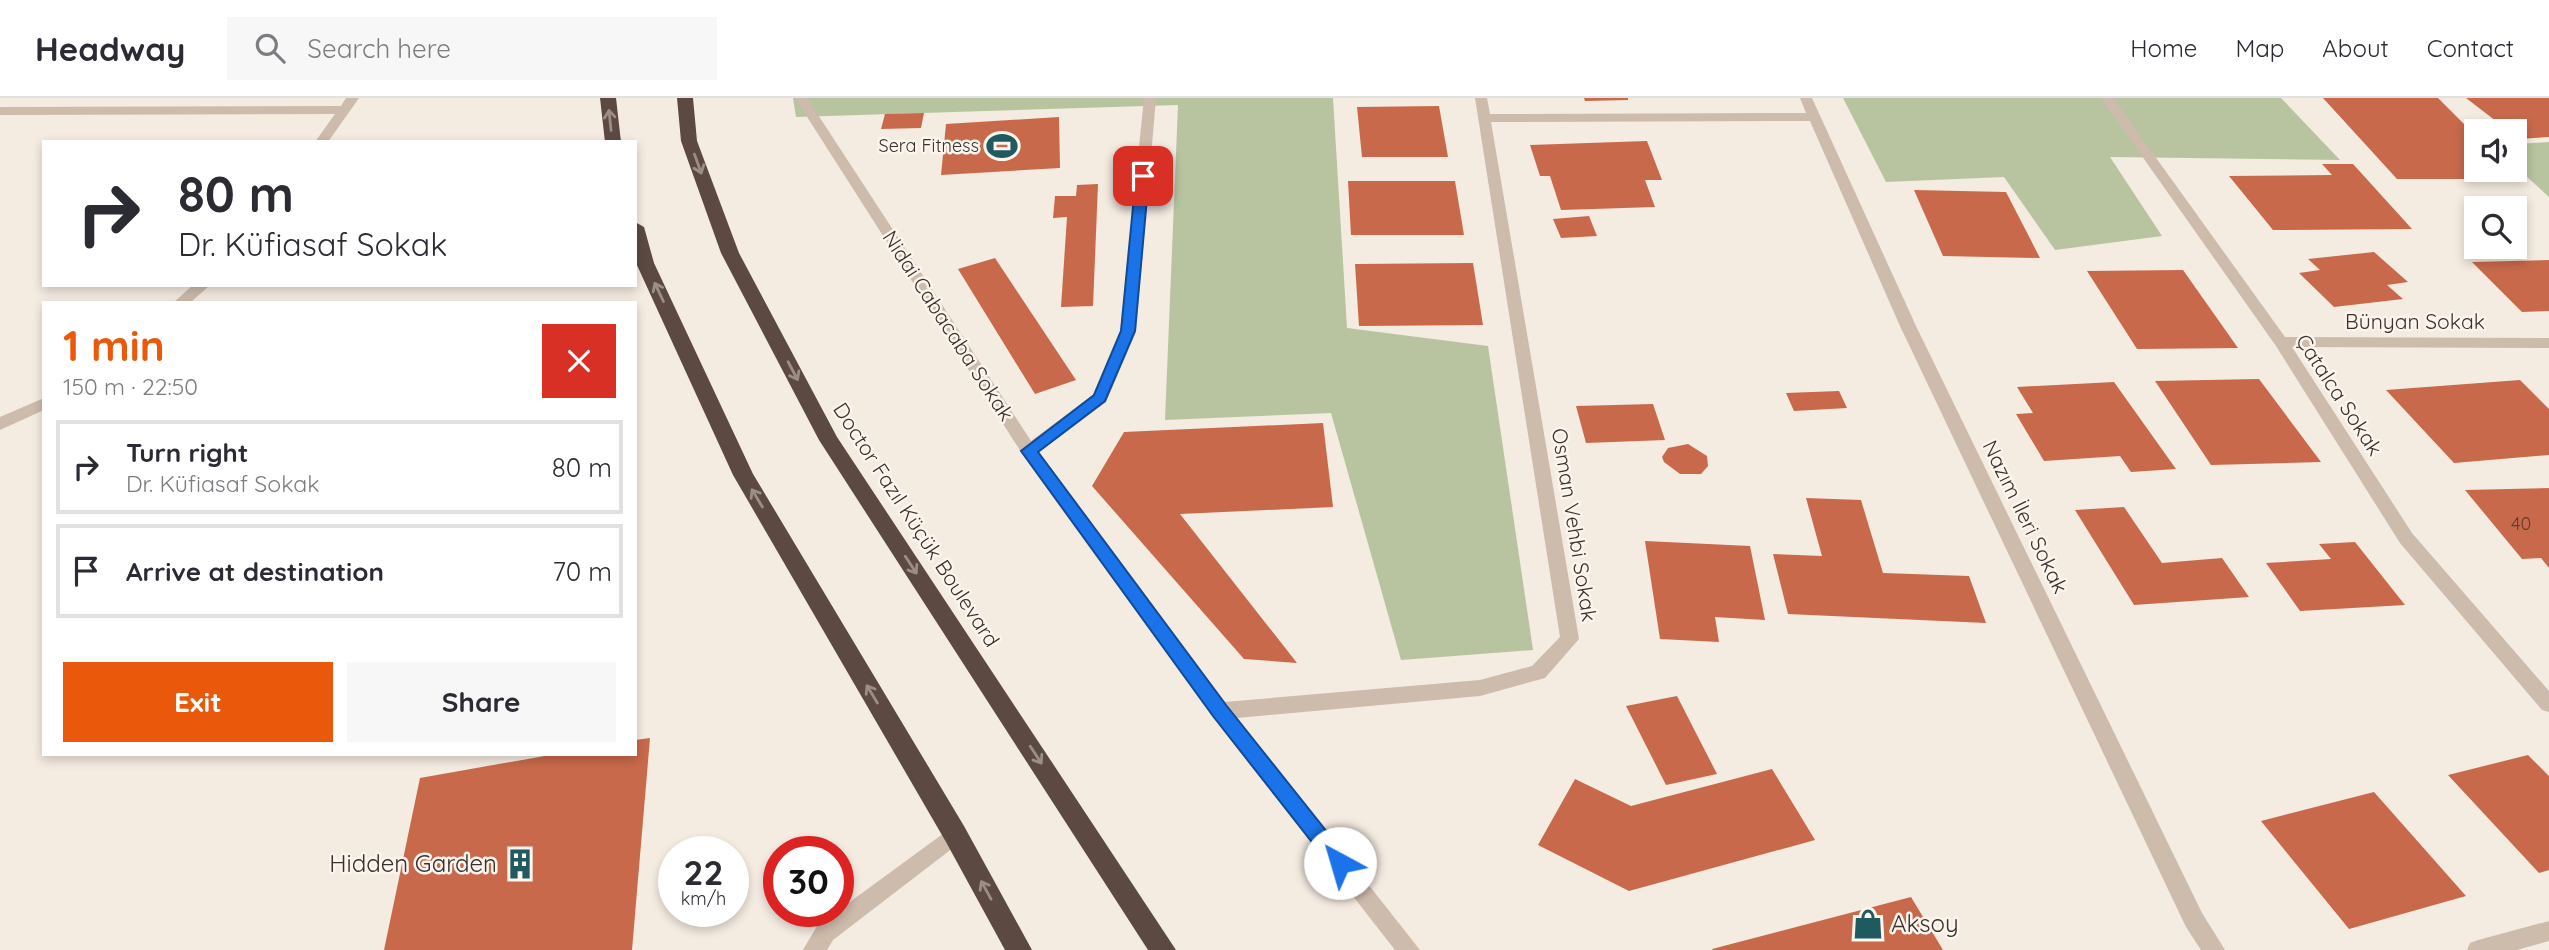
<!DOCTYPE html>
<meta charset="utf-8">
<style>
:root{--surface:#fff;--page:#f7f7f7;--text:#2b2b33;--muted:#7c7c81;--line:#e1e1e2;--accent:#ea580c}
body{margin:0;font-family:Quicksand,sans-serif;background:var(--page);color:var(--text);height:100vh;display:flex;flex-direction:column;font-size:26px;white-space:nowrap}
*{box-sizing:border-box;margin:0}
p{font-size:23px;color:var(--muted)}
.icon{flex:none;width:38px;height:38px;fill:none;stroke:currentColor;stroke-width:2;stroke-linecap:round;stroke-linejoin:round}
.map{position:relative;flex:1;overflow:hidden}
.details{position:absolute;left:42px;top:203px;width:595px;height:455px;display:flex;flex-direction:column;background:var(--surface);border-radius:0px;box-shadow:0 4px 10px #0003}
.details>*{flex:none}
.top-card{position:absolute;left:42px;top:42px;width:595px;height:147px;border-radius:0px;box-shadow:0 4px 10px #0003;background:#fff;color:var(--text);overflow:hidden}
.tools{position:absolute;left:2464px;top:21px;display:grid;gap:14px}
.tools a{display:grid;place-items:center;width:63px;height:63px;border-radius:0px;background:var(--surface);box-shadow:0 4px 10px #0003;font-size:35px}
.speed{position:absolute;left:658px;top:738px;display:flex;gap:14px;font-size:35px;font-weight:700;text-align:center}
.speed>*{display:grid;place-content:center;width:91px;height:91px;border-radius:50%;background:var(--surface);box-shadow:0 4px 10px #0003;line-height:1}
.speed small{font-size:18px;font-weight:400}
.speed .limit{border:10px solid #d22;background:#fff;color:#111}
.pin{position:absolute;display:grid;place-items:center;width:60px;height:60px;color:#fff;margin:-30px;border-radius:14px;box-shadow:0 4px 10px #0006}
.me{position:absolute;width:77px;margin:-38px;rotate:321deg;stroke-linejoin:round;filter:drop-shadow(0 0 5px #0008)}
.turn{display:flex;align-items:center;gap:24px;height:147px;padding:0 21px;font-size:32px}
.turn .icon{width:91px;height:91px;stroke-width:2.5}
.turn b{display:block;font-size:49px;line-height:60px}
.round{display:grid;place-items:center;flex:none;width:74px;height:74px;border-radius:0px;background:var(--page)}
.head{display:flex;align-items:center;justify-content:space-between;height:119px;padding:0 21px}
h1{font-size:42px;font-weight:700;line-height:52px;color:var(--accent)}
.cta{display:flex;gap:14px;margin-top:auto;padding:14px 21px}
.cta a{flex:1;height:80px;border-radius:0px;background:var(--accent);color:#fff;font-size:28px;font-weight:700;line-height:80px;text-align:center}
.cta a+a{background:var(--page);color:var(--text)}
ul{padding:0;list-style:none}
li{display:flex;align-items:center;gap:21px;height:94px;margin:0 14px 10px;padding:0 7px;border:4px solid var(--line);border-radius:0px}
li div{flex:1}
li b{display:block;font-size:26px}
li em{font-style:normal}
header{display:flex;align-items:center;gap:42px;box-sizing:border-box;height:98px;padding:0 35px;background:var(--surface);border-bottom:2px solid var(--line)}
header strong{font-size:33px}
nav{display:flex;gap:38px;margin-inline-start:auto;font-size:24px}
.search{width:490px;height:63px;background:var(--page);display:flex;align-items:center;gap:18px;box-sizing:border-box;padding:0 24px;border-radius:0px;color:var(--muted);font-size:26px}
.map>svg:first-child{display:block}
.green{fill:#b8c4a0}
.building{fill:#c8694b}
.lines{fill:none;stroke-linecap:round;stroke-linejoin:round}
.lane{fill:#cdbbac;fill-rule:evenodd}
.street{fill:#cdbbac;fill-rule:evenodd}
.highway{fill:#5c4a42;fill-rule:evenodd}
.oneway{stroke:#9c8e87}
.route{fill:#1a73e8;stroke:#114b97;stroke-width:2}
.labels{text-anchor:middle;stroke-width:5;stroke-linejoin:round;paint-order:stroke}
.far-poi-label{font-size:18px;fill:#3b302b;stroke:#fbf5ee;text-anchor:end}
.number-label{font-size:18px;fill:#5e3e33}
.street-label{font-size:21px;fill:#3b302b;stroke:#fbf5ee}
.near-poi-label{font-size:24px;fill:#3b302b;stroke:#fbf5ee;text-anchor:end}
</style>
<header>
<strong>Headway</strong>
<div class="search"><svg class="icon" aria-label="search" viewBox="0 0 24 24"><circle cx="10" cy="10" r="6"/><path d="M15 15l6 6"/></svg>Search here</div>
<nav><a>Home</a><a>Map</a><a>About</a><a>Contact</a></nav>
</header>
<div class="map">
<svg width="2549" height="852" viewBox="0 0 2549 852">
<rect width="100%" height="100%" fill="#f4ebe1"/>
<!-- green -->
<path class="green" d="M 793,0 L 1333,0 L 1347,230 L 1488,248 L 1533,552 L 1401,562 L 1331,315 L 1165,322 L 1178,7 L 796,19 Z
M 1843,0 L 2281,0 L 2340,62 L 2110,59 L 2162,138 L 2055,152 L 2004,79 L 1886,84 Z
M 2549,44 L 2549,99 L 2515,68 L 2515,46 Z"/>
<!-- building -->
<path class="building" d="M 1584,0 L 1628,0 L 1628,2 L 1585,3 Z
M 2323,0 L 2438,0 L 2476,38 L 2476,72 L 2509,72 L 2519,81 L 2397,81 Z
M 2466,0 L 2549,0 L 2549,39 L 2519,41 L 2515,33 L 2509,33 Z
M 1439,8 L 1448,59 L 1362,59 L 1357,9 Z
M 924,15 L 921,30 L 881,31 L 885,16 Z
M 1059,19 L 1060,70 L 941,77 L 946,26 Z
M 1647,43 L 1662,82 L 1645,82 L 1655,109 L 1561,112 L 1550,78 L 1540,78 L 1530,47 Z
M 2322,66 L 2353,66 L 2412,131 L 2273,132 L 2229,78 L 2332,77 Z
M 1348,83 L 1455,83 L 1464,137 L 1351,137 Z
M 1098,86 L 1093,208 L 1061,209 L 1067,119 L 1053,120 L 1055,98 L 1076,98 L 1077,87 Z
M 1914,92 L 2006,94 L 2040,160 L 1943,158 Z
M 1589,118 L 1597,138 L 1561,140 L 1553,121 Z
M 2374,154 L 2408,184 L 2387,187 L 2403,201 L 2334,209 L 2299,175 L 2320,172 L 2308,161 Z
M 995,160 L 1076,282 L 1035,296 L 958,171 Z
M 2549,162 L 2549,213 L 2522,214 L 2472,164 Z
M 1473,165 L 1483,227 L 1359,228 L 1355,166 Z
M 2183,172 L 2238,250 L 2137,251 L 2087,173 Z
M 2259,281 L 2321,364 L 2211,367 L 2155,283 Z
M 2520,282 L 2549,311 L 2549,357 L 2454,365 L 2386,292 Z
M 2114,284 L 2176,371 L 2131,374 L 2120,358 L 2044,363 L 2016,316 L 2033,315 L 2017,289 Z
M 1839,293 L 1847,310 L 1794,313 L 1786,295 Z
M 1653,306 L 1665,342 L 1586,345 L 1576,308 Z
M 1323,325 L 1333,409 L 1180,416 L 1297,565 L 1244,561 L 1092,388 L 1124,334 Z
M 1688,346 L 1707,358 L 1708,368 L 1701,376 L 1680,376 L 1664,364 L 1662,359 L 1668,350 Z
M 2549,390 L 2549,470 L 2541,460 L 2522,461 L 2465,392 Z
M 1806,400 L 1861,402 L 1883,475 L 1969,478 L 1986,525 L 1788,516 L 1773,456 L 1822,458 Z
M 2124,409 L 2162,465 L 2222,460 L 2249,499 L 2134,507 L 2075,412 Z
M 1645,443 L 1750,448 L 1765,522 L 1715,519 L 1719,544 L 1660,541 Z
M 2355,444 L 2405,507 L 2300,513 L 2266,465 L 2331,461 L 2319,446 Z
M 1677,598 L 1717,676 L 1666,687 L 1626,608 Z
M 650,640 L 632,852 L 384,852 L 420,680 L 556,656 L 635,656 L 635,642 Z
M 2528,657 L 2549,678 L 2549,772 L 2539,775 L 2448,677 Z
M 1772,671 L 1815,742 L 1629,793 L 1538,747 L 1575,681 L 1631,708 Z
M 2374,694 L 2466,798 L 2349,831 L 2261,723 Z
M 1911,799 L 1943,852 L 1713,852 L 1712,851 Z"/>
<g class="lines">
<!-- lane -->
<path class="lane" d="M 955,727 L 962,729 L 965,736 L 962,743 L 833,842 L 827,852 L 803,852 L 817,828 Z"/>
<!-- street -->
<path class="street" d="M 346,0 L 359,0 L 328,44 L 315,44 L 335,16 L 0,17 L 0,9 L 341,8 Z
M 795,0 L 807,0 L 1031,343 L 1093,297 L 1120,234 L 1144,0 L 1156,0 L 1136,234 L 1106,304 L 1039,354 L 1225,604 L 1480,582 L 1532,568 L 1560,539 L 1475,0 L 1487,0 L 1490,16 L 1806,15 L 1800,0 L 1812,0 L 1916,228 L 2202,815 L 2225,852 L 2201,852 L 2186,829 L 1900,228 L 1810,23 L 1491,24 L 1579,541 L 1545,580 L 1480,598 L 1237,620 L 1420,852 L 1395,852 L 1213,619 L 1023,357 Z
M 2101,0 L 2113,0 L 2285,239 L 2549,240 L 2549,250 L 2292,249 L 2412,435 L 2549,593 L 2549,614 L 2542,612 L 2400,445 L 2276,248 Z
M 193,187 L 210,187 L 190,205 L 173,205 Z
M 44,300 L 44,312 L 0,332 L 0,319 Z
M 2549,823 L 2549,843 L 2517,852 L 2467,852 L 2470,845 L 2478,842 Z"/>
<!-- highway -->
<path class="highway" d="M 600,0 L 616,0 L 621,44 L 605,44 Z
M 677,0 L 693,0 L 697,43 L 739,155 L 837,339 L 1176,852 L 1148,852 L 819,342 L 721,155 L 681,43 Z
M 635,124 L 644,129 L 654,165 L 753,376 L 964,728 L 1032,852 L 1005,852 L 946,744 L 733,377 L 636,165 Z"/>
</g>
<!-- one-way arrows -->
<defs><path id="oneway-shaft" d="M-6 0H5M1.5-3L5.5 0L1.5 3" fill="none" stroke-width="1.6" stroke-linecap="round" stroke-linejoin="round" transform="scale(1.75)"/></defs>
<g class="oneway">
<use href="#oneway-shaft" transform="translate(610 22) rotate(-96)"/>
<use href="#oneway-shaft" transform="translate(698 66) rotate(70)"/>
<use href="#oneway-shaft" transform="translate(659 194) rotate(-115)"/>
<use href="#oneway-shaft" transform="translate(793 273) rotate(62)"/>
<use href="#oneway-shaft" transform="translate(757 400) rotate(-121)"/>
<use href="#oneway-shaft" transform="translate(911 467) rotate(57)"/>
<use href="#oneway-shaft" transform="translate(872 596) rotate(-121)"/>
<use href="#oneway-shaft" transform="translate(1036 657) rotate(57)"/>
<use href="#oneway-shaft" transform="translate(986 792) rotate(-119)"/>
</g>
<!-- route -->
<path class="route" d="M 1143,74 L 1149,78 L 1135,233 L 1105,303 L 1038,354 L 1226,607 L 1347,759 L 1350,765 L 1347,771 L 1340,774 L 1333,771 L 1213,618 L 1021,353 L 1094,297 L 1121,233 L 1136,78 Z"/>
<!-- icons -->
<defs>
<g id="stadium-bare" transform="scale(2.415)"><path d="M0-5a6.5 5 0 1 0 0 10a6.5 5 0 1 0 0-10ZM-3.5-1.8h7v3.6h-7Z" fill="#1f5a5e" stroke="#fbf5ee" stroke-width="2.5" paint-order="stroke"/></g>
<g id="building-bare" transform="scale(2.415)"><path d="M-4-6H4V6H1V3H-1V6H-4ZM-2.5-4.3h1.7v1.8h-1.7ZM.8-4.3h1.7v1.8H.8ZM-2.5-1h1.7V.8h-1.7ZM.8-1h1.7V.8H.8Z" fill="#1f5a5e" stroke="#fbf5ee" stroke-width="2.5" paint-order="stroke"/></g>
<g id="shop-bare" transform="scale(2.415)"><path d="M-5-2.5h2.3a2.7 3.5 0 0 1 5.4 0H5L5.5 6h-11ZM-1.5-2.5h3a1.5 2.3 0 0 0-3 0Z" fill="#1f5a5e" stroke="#fbf5ee" stroke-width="2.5" paint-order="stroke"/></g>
</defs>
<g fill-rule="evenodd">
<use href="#stadium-bare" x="1002" y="48"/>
<use href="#building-bare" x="520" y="766"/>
<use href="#shop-bare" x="1868" y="826"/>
</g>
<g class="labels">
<!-- far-poi labels -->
<g class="far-poi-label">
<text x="979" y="54">Sera Fitness</text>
</g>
<!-- number labels -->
<g class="number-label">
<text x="2521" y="432">40</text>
</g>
<!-- street labels -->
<g class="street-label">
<text x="2415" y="231">Bünyan Sokak</text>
<text transform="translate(948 228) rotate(57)" y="7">Nidai Cabacaba Sokak</text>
<text transform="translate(2339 297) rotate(57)" y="7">Çatalca Sokak</text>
<text transform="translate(2025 419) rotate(64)" y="7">Nazım İleri Sokak</text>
<text transform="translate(916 427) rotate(57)" y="7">Doctor Fazıl Küçük Boulevard</text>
<text transform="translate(1574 427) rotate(81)" y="7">Osman Vehbi Sokak</text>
</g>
<!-- near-poi labels -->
<g class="near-poi-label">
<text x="497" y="774">Hidden Garden</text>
<text x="1891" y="834" text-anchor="start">Aksoy</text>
</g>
</g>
</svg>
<div class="tools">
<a><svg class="icon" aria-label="sound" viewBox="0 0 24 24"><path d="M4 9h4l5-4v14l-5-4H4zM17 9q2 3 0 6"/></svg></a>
<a><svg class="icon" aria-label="search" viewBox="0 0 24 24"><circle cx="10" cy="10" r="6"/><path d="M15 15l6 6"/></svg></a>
</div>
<div class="speed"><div>22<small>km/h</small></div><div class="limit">30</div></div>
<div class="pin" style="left:1143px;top:78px;background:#d93025"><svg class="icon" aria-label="arrive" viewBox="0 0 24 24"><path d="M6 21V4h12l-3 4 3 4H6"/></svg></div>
<svg class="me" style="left:1340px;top:765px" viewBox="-20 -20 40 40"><circle r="19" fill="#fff"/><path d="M0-13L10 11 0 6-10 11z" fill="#1a73e8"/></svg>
<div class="top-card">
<div class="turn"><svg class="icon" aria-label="right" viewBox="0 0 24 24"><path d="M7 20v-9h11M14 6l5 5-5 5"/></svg><div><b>80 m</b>Dr. Küfiasaf Sokak</div></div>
</div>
<section class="details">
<div class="head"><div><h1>1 min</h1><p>150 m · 22:50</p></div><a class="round" style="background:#d93025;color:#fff"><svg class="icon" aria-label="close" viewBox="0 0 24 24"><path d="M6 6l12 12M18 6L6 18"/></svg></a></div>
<ul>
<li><svg class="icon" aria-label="right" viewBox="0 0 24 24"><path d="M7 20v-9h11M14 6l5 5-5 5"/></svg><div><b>Turn right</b><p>Dr. Küfiasaf Sokak</p></div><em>80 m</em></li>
<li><svg class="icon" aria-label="arrive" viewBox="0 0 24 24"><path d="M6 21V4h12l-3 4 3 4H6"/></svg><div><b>Arrive at destination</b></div><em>70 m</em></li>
</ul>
<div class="cta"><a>Exit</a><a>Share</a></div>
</section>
</div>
